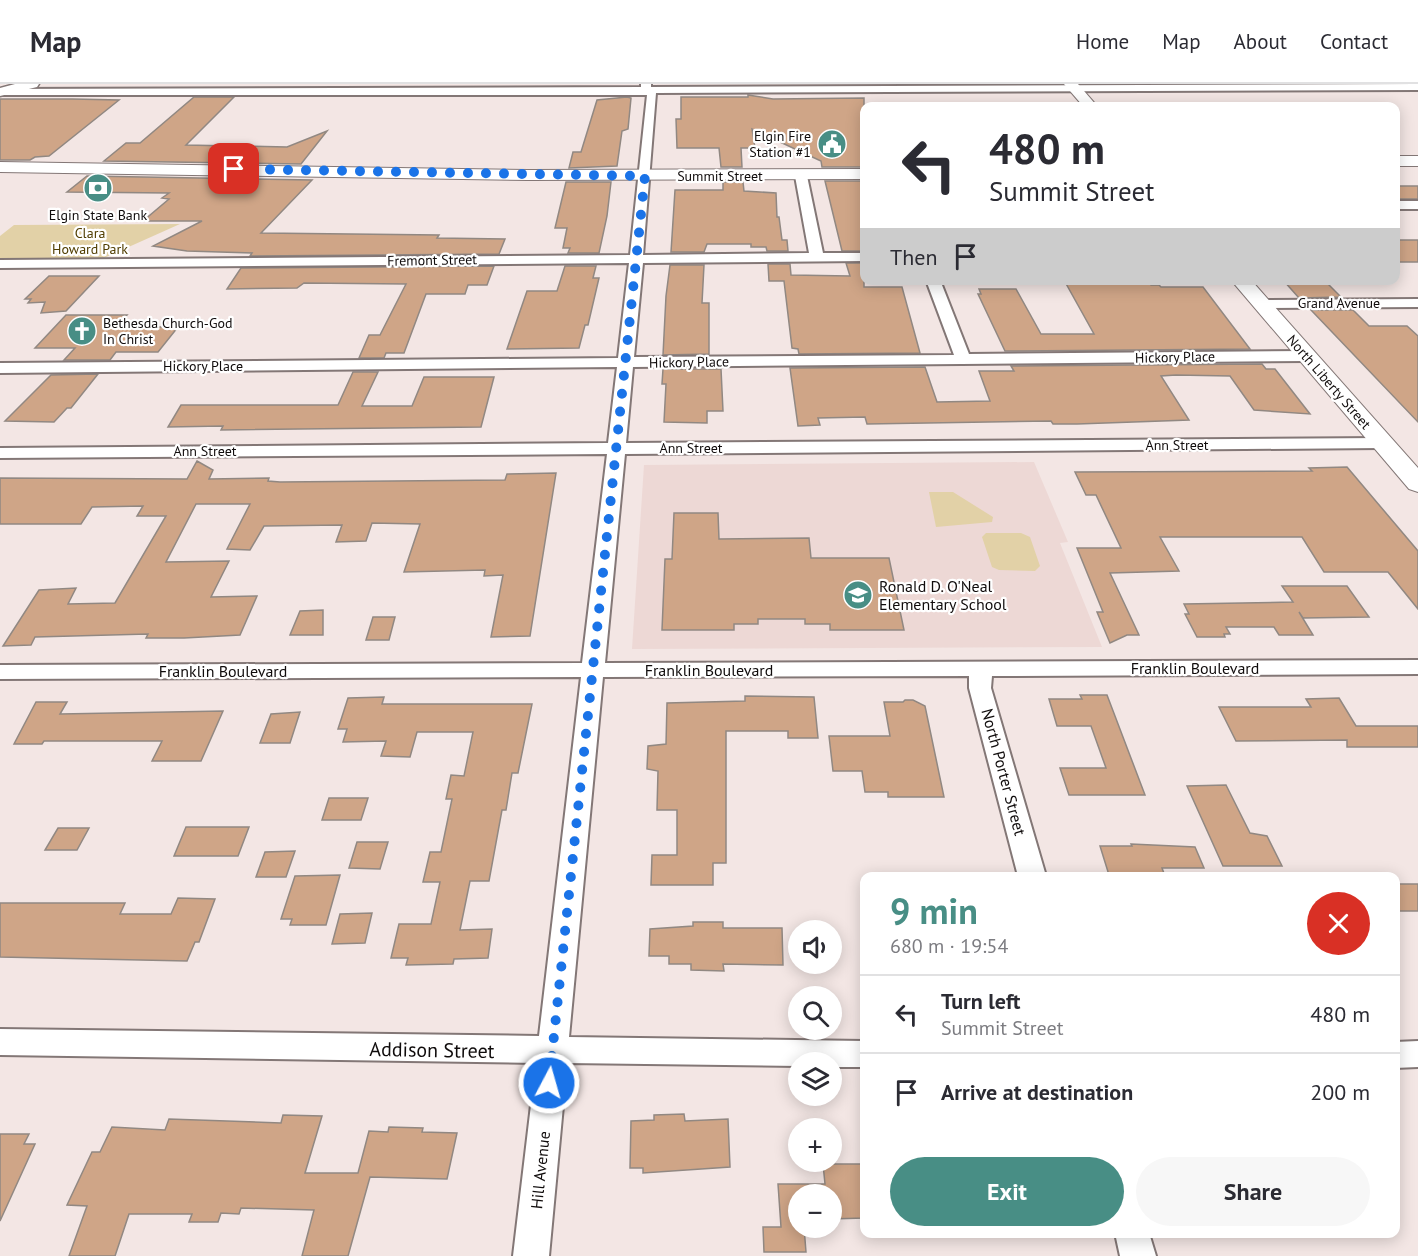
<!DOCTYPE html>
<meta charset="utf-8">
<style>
:root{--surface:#fff;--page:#f7f7f7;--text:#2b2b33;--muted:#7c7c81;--line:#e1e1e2;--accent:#488e85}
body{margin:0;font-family:"PT Sans",sans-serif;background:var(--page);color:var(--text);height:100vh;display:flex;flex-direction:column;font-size:22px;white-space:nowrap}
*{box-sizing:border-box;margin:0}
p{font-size:20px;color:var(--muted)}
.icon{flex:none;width:33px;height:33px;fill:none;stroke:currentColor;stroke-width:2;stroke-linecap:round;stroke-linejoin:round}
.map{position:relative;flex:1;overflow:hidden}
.sheet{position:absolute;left:860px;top:788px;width:540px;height:366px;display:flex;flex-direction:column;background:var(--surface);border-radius:12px;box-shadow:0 3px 15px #0003}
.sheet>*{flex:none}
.hud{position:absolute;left:860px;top:18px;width:540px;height:183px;border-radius:12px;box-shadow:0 3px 15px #0003;background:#fff;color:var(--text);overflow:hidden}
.controls{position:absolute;left:788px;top:836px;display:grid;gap:12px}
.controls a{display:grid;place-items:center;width:54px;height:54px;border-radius:50%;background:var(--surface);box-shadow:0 3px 15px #0003;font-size:30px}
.pin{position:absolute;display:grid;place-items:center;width:51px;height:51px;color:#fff;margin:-26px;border-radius:12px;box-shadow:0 3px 9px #0006}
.me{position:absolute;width:66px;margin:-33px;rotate:6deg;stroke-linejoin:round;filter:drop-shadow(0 0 4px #0008)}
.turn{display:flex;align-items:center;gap:21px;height:126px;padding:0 30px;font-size:27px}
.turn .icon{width:78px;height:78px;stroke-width:2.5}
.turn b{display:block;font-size:42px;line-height:51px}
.then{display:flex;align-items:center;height:57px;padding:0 30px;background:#0003;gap:12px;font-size:22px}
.round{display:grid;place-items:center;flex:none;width:63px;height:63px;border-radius:32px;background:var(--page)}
.summary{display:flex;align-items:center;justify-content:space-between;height:102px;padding:0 30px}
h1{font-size:36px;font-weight:800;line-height:45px;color:var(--accent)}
.button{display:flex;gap:12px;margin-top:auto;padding:12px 30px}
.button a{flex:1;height:69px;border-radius:36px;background:var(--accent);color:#fff;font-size:24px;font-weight:800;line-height:69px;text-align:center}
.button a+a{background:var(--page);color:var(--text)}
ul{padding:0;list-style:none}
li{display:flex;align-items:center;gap:18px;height:78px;padding:0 30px;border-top:2px solid var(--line)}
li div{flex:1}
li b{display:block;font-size:22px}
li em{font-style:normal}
header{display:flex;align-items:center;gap:36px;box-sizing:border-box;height:84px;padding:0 30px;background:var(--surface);border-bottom:2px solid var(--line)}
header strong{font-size:28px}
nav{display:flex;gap:33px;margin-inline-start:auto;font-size:21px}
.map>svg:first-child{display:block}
.built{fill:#edd8d5}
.green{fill:#e2d1a7}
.building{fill:#cfa587;stroke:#918882;stroke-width:1.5}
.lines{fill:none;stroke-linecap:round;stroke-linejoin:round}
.street-casing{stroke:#837776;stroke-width:4}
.secondary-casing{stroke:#837776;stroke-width:2}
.primary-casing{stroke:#837776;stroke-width:3}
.street{fill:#fff;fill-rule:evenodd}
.secondary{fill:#fff;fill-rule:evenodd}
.primary{fill:#fff;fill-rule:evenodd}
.route{stroke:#1a73e8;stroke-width:10;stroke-dasharray:0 18}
.labels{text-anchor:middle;stroke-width:4.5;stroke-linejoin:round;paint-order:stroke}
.far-poi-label{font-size:14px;fill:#100c0c;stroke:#fff;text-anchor:end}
.far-street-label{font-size:14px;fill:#100c0c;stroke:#fff}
.far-park-label{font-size:14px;fill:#503d00;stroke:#fff}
.poi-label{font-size:16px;fill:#100c0c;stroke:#fff;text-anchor:start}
.street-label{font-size:16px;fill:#100c0c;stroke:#fff}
.near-street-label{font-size:20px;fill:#100c0c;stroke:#fff}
</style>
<header>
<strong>Map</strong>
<nav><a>Home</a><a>Map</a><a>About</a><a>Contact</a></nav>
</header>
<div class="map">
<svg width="1418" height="1172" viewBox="0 0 1418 1172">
<rect width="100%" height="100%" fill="#f3e6e4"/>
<!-- built -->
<path class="built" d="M 1034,378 L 1068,458 L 1060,459 L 1102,563 L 632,565 L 644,381 Z"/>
<!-- green -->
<path class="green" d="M 180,140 L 104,174 L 0,174 L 0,152 L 14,141 Z
M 929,408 L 953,408 L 993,433 L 992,438 L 936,443 Z
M 986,449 L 1021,449 L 1030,453 L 1040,482 L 1035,487 L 999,486 L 992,483 L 982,453 Z"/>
<!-- building -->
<path class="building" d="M 748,11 L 773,15 L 864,14 L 864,83 L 822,83 L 821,77 L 752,45 L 755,64 L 741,64 L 742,83 L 721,83 L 719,64 L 677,64 L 676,35 L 681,35 L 681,13 L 748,13 Z
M 194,13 L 234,13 L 186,61 L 287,63 L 327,47 L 301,80 L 104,77 L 126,59 L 140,59 Z
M 627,13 L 631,14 L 628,45 L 622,47 L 617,82 L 569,84 L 573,68 L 581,68 L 597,16 Z
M 0,15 L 72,15 L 119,16 L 49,72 L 35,73 L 30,76 L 0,76 Z
M 87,92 L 312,96 L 261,149 L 439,151 L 437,154 L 505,155 L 499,170 L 250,172 L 252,169 L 187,167 L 153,162 L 202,137 L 143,137 L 169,115 L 162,114 L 169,109 L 67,108 Z
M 825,97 L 864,97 L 864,167 L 842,167 Z
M 566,98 L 611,98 L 607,132 L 599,169 L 568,169 L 570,164 L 563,164 L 567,144 L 555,144 Z
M 723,98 L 743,98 L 744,107 L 776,109 L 777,133 L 779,133 L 782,156 L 787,156 L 788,167 L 767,167 L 766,163 L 751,163 L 751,160 L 707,160 L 704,168 L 671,168 L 675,106 L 723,106 Z
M 1395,102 L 1418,102 L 1418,115 L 1395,115 Z
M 1395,156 L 1418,156 L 1418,178 L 1395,178 Z
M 846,179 L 864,179 L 864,203 L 902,203 L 920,269 L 799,270 L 798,265 L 792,264 L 784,197 L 769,197 L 768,180 L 790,180 L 791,191 L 850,192 Z
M 670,181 L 704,181 L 702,219 L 709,219 L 709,270 L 663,271 L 666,212 Z
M 494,182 L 487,201 L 468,201 L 465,210 L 426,210 L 404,269 L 386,269 L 384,274 L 359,274 L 369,251 L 380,251 L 406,200 L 304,199 L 297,204 L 227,205 L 241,184 Z
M 565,182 L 596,182 L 593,194 L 599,194 L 588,241 L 585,241 L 579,264 L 507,265 L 527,207 L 557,207 Z
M 49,192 L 99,192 L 66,227 L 41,229 L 45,218 L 28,219 L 31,215 L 25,215 Z
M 1064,196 L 1148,196 L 1151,201 L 1159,201 L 1161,203 L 1203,203 L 1250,265 L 1005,267 L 978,210 L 981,210 L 979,205 L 1016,205 L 1041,250 L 1094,250 Z
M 1283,196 L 1324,196 L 1341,213 L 1299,214 Z
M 1311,226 L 1353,226 L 1369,242 L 1407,242 L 1418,252 L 1418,338 Z
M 66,231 L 127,231 L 116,243 L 178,243 L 158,268 L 116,268 L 110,276 L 64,276 L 75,264 L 35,264 Z
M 1262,280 L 1266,285 L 1275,285 L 1310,330 L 1254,326 L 1230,292 L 1176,291 L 1161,292 L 1189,336 L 1077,340 L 1053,340 L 1051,337 L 867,340 L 865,333 L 818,334 L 820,341 L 798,342 L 790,284 L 925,283 L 937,318 L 990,317 L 979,287 L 1014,287 L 1011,282 Z
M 663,285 L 721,285 L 723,327 L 707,327 L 707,339 L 664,338 L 666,300 L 662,300 Z
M 353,288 L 378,288 L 362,322 L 412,322 L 424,293 L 494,293 L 481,343 L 221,346 L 223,342 L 168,343 L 181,321 L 338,321 Z
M 98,290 L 71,324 L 67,324 L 54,338 L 5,337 L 51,291 Z
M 197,377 L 213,386 L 209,395 L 269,394 L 268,397 L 280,398 L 505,396 L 507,390 L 556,389 L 530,552 L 491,553 L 503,491 L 484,492 L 485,486 L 404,488 L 420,440 L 372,439 L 366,457 L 336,458 L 342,441 L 264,442 L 250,466 L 227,465 L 250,420 L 196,420 L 166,478 L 229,477 L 211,513 L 257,512 L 240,551 L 184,554 L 146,554 L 148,550 L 35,553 L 31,561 L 3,562 L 39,506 L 76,504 L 68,520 L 115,519 L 166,432 L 137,432 L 143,422 L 92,423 L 81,440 L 0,440 L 0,394 L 187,395 Z
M 1347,383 L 1418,467 L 1418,525 L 1388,488 L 1324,488 L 1302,453 L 1160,453 L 1179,487 L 1110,489 L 1139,551 L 1127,551 L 1110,559 L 1097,528 L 1103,528 L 1077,464 L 1121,464 L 1096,411 L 1086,411 L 1075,388 L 1312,387 L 1309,384 Z
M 674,429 L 718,429 L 719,455 L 809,454 L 811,474 L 889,474 L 904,546 L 830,546 L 830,540 L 805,540 L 805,535 L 758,535 L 758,540 L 734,540 L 734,546 L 662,546 L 665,475 L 672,475 Z
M 1282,502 L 1347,502 L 1369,533 L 1303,534 L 1299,528 L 1313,551 L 1279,551 L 1274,543 L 1226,543 L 1230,550 L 1224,550 L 1225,553 L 1197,553 L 1185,530 L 1189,530 L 1184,520 L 1293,518 Z
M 323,526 L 323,551 L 290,551 L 300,527 Z
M 373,533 L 395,533 L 389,556 L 366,556 Z
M 1080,611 L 1107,611 L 1145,711 L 1069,711 L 1060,684 L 1106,684 L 1091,642 L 1057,642 L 1049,615 L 1082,615 Z
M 745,612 L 814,613 L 818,654 L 788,654 L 788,647 L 726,647 L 726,779 L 713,779 L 713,801 L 651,801 L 652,771 L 677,771 L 677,726 L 657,726 L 658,687 L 647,685 L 648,662 L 666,660 L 667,619 L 745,617 Z
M 384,613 L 382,620 L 532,620 L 518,689 L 512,689 L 506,726 L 502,726 L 489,797 L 470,797 L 460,846 L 492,845 L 488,874 L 454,875 L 453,880 L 406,881 L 408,874 L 391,874 L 399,840 L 431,840 L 440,798 L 423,798 L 430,768 L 441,768 L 452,715 L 446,715 L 451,691 L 464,692 L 473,648 L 417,648 L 410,673 L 381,672 L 386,657 L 343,658 L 347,645 L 338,645 L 348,614 Z
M 1339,614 L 1356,642 L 1418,642 L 1418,663 L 1347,663 L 1347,656 L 1236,657 L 1219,623 L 1311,623 L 1306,615 Z
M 905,616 L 913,616 L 925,622 L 944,713 L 888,713 L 888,708 L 865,708 L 862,687 L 833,687 L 829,652 L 890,652 L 884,618 L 903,618 Z
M 36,618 L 67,618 L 60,630 L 223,627 L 201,677 L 152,677 L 162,657 L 44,657 L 42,660 L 14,660 Z
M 300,628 L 290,659 L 260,659 L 271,630 Z
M 1226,701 L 1250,749 L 1267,752 L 1282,782 L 1223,782 L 1187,702 Z
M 329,714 L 368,714 L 361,736 L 322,736 Z
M 186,743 L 249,743 L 238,772 L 174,772 Z
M 58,744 L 89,744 L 77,766 L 45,766 Z
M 357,758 L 388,758 L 380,785 L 349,784 Z
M 1131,760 L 1195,763 L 1204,784 L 1162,784 L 1165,792 L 1109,791 L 1100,762 L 1132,762 Z
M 295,767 L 286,793 L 256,793 L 265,768 Z
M 340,791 L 326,841 L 290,841 L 292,835 L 281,835 L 295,792 Z
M 1395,800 L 1418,800 L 1418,827 L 1395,827 Z
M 178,814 L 215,815 L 199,858 L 195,858 L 187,877 L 0,873 L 0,819 L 125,819 L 120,830 L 171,830 Z
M 372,829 L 365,859 L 332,860 L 340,830 Z
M 693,838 L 723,838 L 723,844 L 782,844 L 783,881 L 723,880 L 724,887 L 691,886 L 691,880 L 669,880 L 669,872 L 649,872 L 650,845 L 693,842 Z
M 684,1030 L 685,1037 L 728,1035 L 730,1083 L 643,1089 L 643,1084 L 630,1084 L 631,1037 L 654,1036 L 654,1031 Z
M 283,1031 L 322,1032 L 305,1089 L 358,1089 L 369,1047 L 388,1048 L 389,1043 L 423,1044 L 422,1048 L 457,1049 L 447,1095 L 370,1093 L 348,1172 L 302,1172 L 314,1126 L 241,1124 L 239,1130 L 221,1129 L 218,1138 L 189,1138 L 192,1130 L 129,1130 L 115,1172 L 69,1172 L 87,1122 L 67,1121 L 92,1068 L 100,1068 L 112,1043 L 165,1046 L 169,1035 L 281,1039 Z
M 0,1050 L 29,1050 L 24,1060 L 35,1060 L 0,1137 Z
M 823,1080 L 864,1080 L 864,1134 L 831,1135 L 831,1110 L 798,1110 L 798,1143 L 804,1143 L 806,1168 L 764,1168 L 763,1143 L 781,1143 L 778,1100 L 825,1100 Z"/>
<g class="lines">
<!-- street casing -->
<g class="street-casing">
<path id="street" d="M 641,0 L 651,0 L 651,3 L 1418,0 L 1418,6 L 656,9 L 643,171 L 809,169 L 795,92 L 801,89 L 807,92 L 823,169 L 864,169 L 864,177 L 643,179 L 634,273 L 954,271 L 926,196 L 940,196 L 969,270 L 1305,267 L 1313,272 L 1305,277 L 633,283 L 626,359 L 1382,354 L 1391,359 L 1382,364 L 625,370 L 605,579 L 1418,576 L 1418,590 L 992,592 L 991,604 L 1046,792 L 1018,792 L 969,604 L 969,592 L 603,593 L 569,953 L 864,957 L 864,983 L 831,983 L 831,978 L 798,978 L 798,982 L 567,979 L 549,1172 L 513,1172 L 536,979 L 0,971 L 0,945 L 539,952 L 581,593 L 0,595 L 0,581 L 582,579 L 607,370 L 0,374 L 0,364 L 608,359 L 617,283 L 0,289 L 0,279 L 618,274 L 629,179 L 0,184 L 0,176 L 630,171 L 647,11 L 0,11 L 0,5 L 641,3 Z
M 1395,117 L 1418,117 L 1418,125 L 1395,125 Z
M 1418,215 L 1418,223 L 1261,224 L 1254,220 L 1261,216 Z
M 1418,957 L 1418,983 L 1395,984 L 1395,958 Z
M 1115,1149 L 1149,1149 L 1156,1172 L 1120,1172 Z"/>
</g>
<!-- secondary casing -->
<g class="secondary-casing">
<path id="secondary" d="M 1064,0 L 1078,0 L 1097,22 L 1083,22 Z
M 1395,72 L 1418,72 L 1418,82 L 1395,82 Z
M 0,78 L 528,86 L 864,85 L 864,95 L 528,96 L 0,88 Z
M 1231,196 L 1251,196 L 1418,384 L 1418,408 L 1409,405 Z"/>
</g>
<!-- primary casing -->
<g class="primary-casing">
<path id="primary" d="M 15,0 L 39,0 L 37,3 L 0,12 L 0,4 Z"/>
</g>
<!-- street -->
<use href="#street" class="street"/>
<!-- secondary -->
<use href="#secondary" class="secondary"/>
<!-- primary -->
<use href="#primary" class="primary"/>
</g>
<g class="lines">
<!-- route -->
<path class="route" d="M 234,85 L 645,92 L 549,999"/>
</g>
<!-- icons -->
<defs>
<g id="civic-disc" transform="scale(1.5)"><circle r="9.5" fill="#488e85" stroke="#fff"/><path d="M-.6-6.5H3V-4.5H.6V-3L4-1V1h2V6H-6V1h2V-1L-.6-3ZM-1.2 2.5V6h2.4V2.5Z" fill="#fff"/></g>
<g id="bank-disc" transform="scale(1.5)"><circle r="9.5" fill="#488e85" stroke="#fff"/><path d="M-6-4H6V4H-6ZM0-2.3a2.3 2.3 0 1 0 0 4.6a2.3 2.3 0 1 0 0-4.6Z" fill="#fff"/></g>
<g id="church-disc" transform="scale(1.5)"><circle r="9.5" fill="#488e85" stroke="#fff"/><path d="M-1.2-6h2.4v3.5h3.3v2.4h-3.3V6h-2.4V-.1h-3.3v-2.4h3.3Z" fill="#fff"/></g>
<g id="school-disc" transform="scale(1.5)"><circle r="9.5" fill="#488e85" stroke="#fff"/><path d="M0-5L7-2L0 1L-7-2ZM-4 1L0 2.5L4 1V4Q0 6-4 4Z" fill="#fff"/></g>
</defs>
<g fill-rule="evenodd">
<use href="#civic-disc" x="832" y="60"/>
<use href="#bank-disc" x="98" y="104"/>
<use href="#church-disc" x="82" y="247"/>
<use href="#school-disc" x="858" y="511"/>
</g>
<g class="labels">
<!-- far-poi labels -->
<g class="far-poi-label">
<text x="811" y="57">Elgin Fire<tspan x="811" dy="16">Station #1</tspan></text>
<text x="98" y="136" text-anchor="middle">Elgin State Bank</text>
<text x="103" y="244" text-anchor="start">Bethesda Church-God<tspan x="103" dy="16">In Christ</tspan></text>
</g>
<!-- far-street labels -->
<g class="far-street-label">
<text x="720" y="97">Summit Street</text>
<text transform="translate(432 176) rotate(-1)" y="5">Fremont Street</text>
<text x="1339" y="224">Grand Avenue</text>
<text transform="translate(1175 273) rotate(-1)" y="5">Hickory Place</text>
<text transform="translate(689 278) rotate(-1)" y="5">Hickory Place</text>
<text x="203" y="287">Hickory Place</text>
<text transform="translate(1329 298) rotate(49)" y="5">North Liberty Street</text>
<text x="1177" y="366">Ann Street</text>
<text x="691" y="369">Ann Street</text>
<text x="205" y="372">Ann Street</text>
</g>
<!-- far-park labels -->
<g class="far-park-label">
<text x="90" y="154">Clara<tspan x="90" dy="16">Howard Park</tspan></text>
</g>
<!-- poi labels -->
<g class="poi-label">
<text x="879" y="508">Ronald D. O'Neal<tspan x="879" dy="18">Elementary School</tspan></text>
</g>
<!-- street labels -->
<g class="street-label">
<text x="1195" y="590">Franklin Boulevard</text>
<text x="709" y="592">Franklin Boulevard</text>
<text x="223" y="593">Franklin Boulevard</text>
<text transform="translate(1004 688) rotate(75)" y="6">North Porter Street</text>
<text transform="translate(540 1086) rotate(-84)" y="6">Hill Avenue</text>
</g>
<!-- near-street labels -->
<g class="near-street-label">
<text transform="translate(432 966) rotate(1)" y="7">Addison Street</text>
</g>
</g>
</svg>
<div class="controls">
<a><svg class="icon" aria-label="sound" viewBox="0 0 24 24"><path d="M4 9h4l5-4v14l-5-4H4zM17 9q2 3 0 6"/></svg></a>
<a><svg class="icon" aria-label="search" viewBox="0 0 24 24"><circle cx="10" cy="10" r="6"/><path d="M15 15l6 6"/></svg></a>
<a><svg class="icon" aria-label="layers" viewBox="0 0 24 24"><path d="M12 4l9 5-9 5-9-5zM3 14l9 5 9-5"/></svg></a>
<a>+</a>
<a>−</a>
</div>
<div class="pin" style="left:234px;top:85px;background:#d93025"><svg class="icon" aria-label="arrive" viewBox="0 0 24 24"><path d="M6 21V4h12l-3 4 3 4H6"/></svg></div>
<svg class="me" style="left:549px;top:999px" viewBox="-20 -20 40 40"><circle r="17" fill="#1a73e8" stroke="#fff" stroke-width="3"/><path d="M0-11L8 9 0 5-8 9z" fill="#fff"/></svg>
<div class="hud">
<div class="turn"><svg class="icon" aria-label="left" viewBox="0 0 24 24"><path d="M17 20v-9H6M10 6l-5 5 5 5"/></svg><div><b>480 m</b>Summit Street</div></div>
<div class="then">Then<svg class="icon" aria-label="arrive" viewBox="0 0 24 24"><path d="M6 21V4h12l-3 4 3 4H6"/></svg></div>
</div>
<section class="sheet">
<div class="summary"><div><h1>9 min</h1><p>680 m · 19:54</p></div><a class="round" style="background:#d93025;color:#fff"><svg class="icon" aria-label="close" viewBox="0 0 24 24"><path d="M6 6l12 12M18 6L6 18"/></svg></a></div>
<ul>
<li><svg class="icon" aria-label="left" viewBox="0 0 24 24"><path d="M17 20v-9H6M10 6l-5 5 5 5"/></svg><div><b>Turn left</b><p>Summit Street</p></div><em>480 m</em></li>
<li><svg class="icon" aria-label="arrive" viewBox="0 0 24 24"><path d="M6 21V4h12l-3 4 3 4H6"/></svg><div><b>Arrive at destination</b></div><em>200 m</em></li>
</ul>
<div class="button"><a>Exit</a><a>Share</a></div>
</section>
</div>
